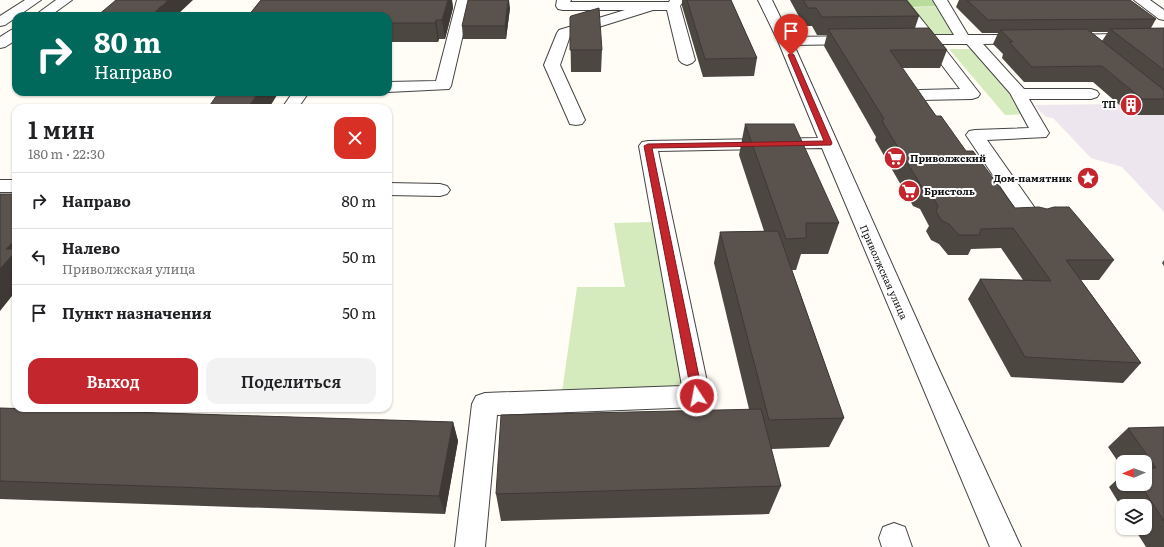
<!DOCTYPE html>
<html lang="ru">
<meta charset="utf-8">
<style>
:root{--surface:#fff;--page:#f2f2f2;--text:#202124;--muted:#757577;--line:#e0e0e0;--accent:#c4262e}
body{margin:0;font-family:Literata,serif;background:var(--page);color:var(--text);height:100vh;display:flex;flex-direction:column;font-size:15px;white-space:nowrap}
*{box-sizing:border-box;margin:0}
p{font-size:13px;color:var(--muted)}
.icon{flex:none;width:22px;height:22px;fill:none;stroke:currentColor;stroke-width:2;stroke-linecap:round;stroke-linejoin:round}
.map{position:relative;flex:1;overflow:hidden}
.panel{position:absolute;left:12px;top:104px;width:380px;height:308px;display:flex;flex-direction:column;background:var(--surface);border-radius:12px;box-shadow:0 1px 3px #0004}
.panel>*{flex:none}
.hud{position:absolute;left:12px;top:12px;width:380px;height:84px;border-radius:12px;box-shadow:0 1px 3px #0004;background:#00695c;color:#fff;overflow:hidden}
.needle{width:26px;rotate:268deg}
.fabs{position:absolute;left:1116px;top:455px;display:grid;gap:8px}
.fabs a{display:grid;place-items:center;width:36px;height:36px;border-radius:8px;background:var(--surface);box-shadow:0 1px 3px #0004;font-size:20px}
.pin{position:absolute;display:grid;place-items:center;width:34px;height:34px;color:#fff;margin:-41px -17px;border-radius:50% 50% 50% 0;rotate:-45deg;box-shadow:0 0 4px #0007}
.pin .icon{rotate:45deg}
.me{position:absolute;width:44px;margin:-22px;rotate:349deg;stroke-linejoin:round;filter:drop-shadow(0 0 3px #0008)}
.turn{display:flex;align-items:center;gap:14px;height:84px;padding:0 16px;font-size:18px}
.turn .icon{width:52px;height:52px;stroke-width:2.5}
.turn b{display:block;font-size:28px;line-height:34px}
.round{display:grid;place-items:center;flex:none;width:42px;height:42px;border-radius:12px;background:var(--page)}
.summary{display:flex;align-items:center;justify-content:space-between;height:68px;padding:0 16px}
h1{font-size:24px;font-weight:600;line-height:30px}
.button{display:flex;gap:8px;margin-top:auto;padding:8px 16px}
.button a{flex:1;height:46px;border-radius:12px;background:var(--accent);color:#fff;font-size:16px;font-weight:600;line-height:46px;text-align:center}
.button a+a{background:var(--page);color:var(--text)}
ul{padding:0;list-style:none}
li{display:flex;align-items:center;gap:12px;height:56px;padding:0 16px;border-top:1px solid var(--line)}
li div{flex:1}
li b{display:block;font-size:15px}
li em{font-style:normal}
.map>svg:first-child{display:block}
.industrial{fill:#eee6ef}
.green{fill:#d5ebbd}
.forest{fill:#b9dc9c}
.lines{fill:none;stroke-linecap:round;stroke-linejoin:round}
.minor-casing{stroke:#444;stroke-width:2}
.minor{fill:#fff;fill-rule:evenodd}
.wall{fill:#4d4742;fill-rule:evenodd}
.shaded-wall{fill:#3f3936}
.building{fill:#5a524d;stroke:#3f3936}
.route{fill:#c4262e;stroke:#7f191e}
.labels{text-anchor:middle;stroke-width:4;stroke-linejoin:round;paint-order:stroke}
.far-poi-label{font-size:9px;font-weight:bold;fill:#111;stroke:#fff;text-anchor:end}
.poi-label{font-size:10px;font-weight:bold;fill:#111;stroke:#fff;text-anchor:start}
.street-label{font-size:10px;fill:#111;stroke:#fff}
</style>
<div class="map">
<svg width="1164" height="547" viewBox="0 0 1164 547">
<rect width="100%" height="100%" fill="#fffdf5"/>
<!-- industrial -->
<path class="industrial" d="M 1130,94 L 1154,115 L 1164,114 L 1164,212 L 1122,167 L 1091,158 L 1053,118 L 1046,117 L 1034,105 L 1120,104 Z"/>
<!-- green -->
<path class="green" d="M 937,6 L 964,40 L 933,40 L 907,8 Z
M 949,49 L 970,49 L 1027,114 L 1005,115 Z
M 654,222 L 687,386 L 562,392 L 577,287 L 625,287 L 614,223 Z"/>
<!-- forest -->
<path class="forest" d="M 877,0 L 932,0 L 937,6 L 912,7 L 898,2 Z"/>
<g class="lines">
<!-- minor casing -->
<g class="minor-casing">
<path id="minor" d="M 25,0 L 41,0 L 5,25 L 0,26 L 0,16 Z
M 56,0 L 72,0 L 50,16 L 34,16 Z
M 457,0 L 471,0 L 451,86 L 449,89 L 388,92 L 388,82 L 436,81 Z
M 557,0 L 571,0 L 570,2 L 669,2 L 670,0 L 684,0 L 680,6 L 695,60 L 692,63 L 687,65 L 682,63 L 679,60 L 667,10 L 653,10 L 570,36 L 560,65 L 585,120 L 582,124 L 576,125 L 570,124 L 544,65 L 557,33 L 559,30 L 625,10 L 563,10 L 558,9 L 556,6 Z
M 758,0 L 772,0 L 790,37 L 856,36 L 861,37 L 863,40 L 861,43 L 856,44 L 794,45 L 937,365 L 1021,547 L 990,547 L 822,148 L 658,151 L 710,396 L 706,404 L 697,407 L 497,415 L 485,547 L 455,547 L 472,404 L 476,396 L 485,393 L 682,386 L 639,146 L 642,142 L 648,141 L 818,138 L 778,41 Z
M 846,0 L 906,0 L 934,35 L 954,35 L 933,0 L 947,0 L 968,35 L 1026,35 L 1031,36 L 1033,39 L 1031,42 L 1026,43 L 983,44 L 1024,89 L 1091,89 L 1097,91 L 1099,94 L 1097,97 L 1091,99 L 1029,99 L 1049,133 L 1046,137 L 987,140 L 1044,221 L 1041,226 L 1034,228 L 1027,226 L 966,135 L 969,131 L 975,130 L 1029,128 L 1010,93 L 967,44 L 941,44 L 980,94 L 978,97 L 972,99 L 920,100 L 914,98 L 912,95 L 914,92 L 920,90 L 960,89 L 926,44 L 903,43 L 901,40 L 903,37 L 919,36 L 897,7 L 856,8 L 851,7 Z
M 1134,0 L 1150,0 L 1164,10 L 1164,20 L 1159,19 Z
M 16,29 L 16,40 L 5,47 L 0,48 L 0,37 L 11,30 Z
M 1164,33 L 1164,41 L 1068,43 L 1063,42 L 1061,39 L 1063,36 L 1068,35 Z
M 293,92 L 309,92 L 298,108 L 282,108 Z
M 0,180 L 16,180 L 16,192 L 0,192 Z
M 388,183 L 440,184 L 447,186 L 450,190 L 447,194 L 440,196 L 388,195 Z
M 894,523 L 905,527 L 912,547 L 882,547 L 879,538 L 883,527 Z"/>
</g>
<!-- minor -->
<use href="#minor" class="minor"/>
</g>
<!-- wall -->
<path class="wall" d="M 261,0 L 452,0 L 453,8 L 445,39 L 439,39 L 438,42 L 388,42 L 388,16 L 248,16 Z
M 682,0 L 731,0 L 757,58 L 754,76 L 703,77 L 682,6 Z
M 790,0 L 906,0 L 919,16 L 915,28 L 947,50 L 940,68 L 902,68 L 936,116 L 1015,208 L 1114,260 L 1099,280 L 1081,280 L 1141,363 L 1123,383 L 1011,377 L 968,299 L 980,279 L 1023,280 L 1001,248 L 971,249 L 968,255 L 948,255 L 939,244 L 931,240 L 926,231 L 929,226 L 920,209 L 913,206 L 875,140 L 876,137 L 824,46 L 827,35 L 817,35 L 812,26 L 804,26 Z
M 959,0 L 1130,0 L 1156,19 L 1151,28 L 1164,28 L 1164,115 L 1131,115 L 1093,82 L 1024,82 L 1002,58 L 1003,54 L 993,44 L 998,33 L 982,33 L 956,7 ZM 1091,32 L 1108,32 L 1102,41 Z
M 510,8 L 506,39 L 463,39 L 462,26 Z
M 570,17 L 602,50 L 601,72 L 571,72 Z
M 745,124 L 839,223 L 828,254 L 801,254 L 796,270 L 792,270 L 844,418 L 829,447 L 771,449 L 781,486 L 769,514 L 501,521 L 496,494 L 749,409 L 714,263 L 720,232 L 764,231 L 739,155 Z
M 1164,260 L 1164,266 L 1162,263 Z
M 0,408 L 453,422 L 458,441 L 445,514 L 0,499 Z
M 1164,427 L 1164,547 L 1146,547 L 1134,528 L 1145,528 L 1145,506 L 1123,506 L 1123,510 L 1109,487 L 1123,474 L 1123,484 L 1145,484 L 1145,462 L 1123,462 L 1123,469 L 1108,447 L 1128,428 Z"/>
<!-- shaded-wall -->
<path class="shaded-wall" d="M 168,0 L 193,0 L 176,16 L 150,16 Z
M 448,0 L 452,0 L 453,8 L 445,39 L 442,20 Z
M 508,0 L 509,0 L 510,8 L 506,39 L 505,26 Z
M 436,20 L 439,39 L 438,42 L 435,23 Z
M 258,92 L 279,92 L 269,108 L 248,108 Z
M 16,238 L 16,291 L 0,311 L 0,269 L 6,249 Z
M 453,422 L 458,441 L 445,514 L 439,496 Z"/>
<!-- building -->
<path class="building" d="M 116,0 L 168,0 L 150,16 L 97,16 Z
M 261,0 L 448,0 L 442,20 L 436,20 L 435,23 L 388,23 L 388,16 L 248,16 Z
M 468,0 L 508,0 L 505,26 L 462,26 Z
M 687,0 L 731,0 L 757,58 L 705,59 Z
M 803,0 L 906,0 L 919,16 L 822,17 L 816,8 L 808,8 Z
M 967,0 L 1130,0 L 1156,19 L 988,20 Z
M 599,8 L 602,50 L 570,50 L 570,17 L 571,16 Z
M 929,28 L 947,50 L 890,50 L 936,116 L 941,116 L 966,151 L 973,151 L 1015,208 L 1039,207 L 1047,209 L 1054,207 L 1069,207 L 1114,260 L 1066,260 L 1141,363 L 1025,357 L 980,279 L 1051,281 L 1013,228 L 981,229 L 979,235 L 959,235 L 949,224 L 941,220 L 936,211 L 938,206 L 929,189 L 922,187 L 882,121 L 884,119 L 828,29 Z
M 1164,28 L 1164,70 L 1110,29 Z
M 1087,29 L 1164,90 L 1164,99 L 1142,99 L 1102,66 L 1032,67 L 1009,42 L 1013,42 L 1000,30 Z
M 219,92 L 258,92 L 248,108 L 208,108 Z
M 745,124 L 794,124 L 839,223 L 806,223 L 806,238 L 786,239 Z
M 0,194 L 16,194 L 16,238 L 6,249 L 16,249 L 16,251 L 0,269 Z
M 778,231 L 844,418 L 769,420 L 720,232 Z
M 0,408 L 453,422 L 439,496 L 0,481 Z
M 761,409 L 781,486 L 496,494 L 501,415 Z
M 1164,427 L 1164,521 L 1140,484 L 1145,484 L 1145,468 L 1156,468 L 1128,428 Z"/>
<!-- route -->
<path class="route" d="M 791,53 L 794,55 L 832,143 L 831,145 L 652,148 L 703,396 L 701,399 L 697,400 L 693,399 L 692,396 L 644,146 L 648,144 L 824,141 L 788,55 Z"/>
<!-- icons -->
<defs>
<g id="building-disc" transform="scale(1.15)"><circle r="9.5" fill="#c4262e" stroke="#fff"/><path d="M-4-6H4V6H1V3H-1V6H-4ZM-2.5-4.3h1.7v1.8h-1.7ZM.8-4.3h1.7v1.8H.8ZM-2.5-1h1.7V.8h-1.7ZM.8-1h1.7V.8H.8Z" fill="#fff"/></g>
<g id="supermarket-disc" transform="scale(1.15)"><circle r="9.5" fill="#c4262e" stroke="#fff"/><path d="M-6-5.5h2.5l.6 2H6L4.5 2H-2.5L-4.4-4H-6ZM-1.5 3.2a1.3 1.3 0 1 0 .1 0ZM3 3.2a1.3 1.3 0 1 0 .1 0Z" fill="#fff"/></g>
<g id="sight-disc" transform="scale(1.15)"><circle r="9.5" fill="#c4262e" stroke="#fff"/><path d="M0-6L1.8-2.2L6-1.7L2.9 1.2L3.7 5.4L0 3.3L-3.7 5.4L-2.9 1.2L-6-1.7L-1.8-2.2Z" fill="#fff"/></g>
</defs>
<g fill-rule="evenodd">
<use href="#building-disc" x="1131" y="105"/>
<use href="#supermarket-disc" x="895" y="158"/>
<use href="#sight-disc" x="1088" y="178"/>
<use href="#supermarket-disc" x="909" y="191"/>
</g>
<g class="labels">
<!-- far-poi labels -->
<g class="far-poi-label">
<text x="1116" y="108">ТП</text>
</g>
<!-- poi labels -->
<g class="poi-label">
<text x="910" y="162">Приволжский</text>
<text x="1072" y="182" text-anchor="end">Дом-памятник</text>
<text x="924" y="195">Бристоль</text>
</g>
<!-- street labels -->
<g class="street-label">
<text transform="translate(884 272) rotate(66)" y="4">Приволжская улица</text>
</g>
</g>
</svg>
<div class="fabs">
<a><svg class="needle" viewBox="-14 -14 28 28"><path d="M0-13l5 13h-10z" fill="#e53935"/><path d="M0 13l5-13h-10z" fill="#757577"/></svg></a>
<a><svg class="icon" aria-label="layers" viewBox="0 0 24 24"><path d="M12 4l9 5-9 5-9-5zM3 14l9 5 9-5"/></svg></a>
</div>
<div class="pin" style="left:791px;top:55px;background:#d93025"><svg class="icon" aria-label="arrive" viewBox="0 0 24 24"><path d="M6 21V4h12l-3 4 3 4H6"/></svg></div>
<svg class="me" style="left:697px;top:396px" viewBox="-20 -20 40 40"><circle r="17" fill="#c4262e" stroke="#fff" stroke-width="3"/><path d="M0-11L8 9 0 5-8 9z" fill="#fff"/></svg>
<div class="hud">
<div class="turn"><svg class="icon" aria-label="right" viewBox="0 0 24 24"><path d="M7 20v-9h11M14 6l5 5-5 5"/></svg><div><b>80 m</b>Направо</div></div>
</div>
<section class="panel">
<div class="summary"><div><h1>1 мин</h1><p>180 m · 22:30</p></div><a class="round" style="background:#d93025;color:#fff"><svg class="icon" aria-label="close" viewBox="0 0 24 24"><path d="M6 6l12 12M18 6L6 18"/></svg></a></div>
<ul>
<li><svg class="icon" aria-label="right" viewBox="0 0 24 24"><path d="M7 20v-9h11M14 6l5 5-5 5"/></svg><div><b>Направо</b></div><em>80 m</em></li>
<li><svg class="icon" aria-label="left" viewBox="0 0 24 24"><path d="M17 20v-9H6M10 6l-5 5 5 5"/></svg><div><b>Налево</b><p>Приволжская улица</p></div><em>50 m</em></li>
<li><svg class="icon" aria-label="arrive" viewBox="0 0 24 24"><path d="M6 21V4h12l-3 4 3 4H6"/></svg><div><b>Пункт назначения</b></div><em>50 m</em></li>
</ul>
<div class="button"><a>Выход</a><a>Поделиться</a></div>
</section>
</div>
